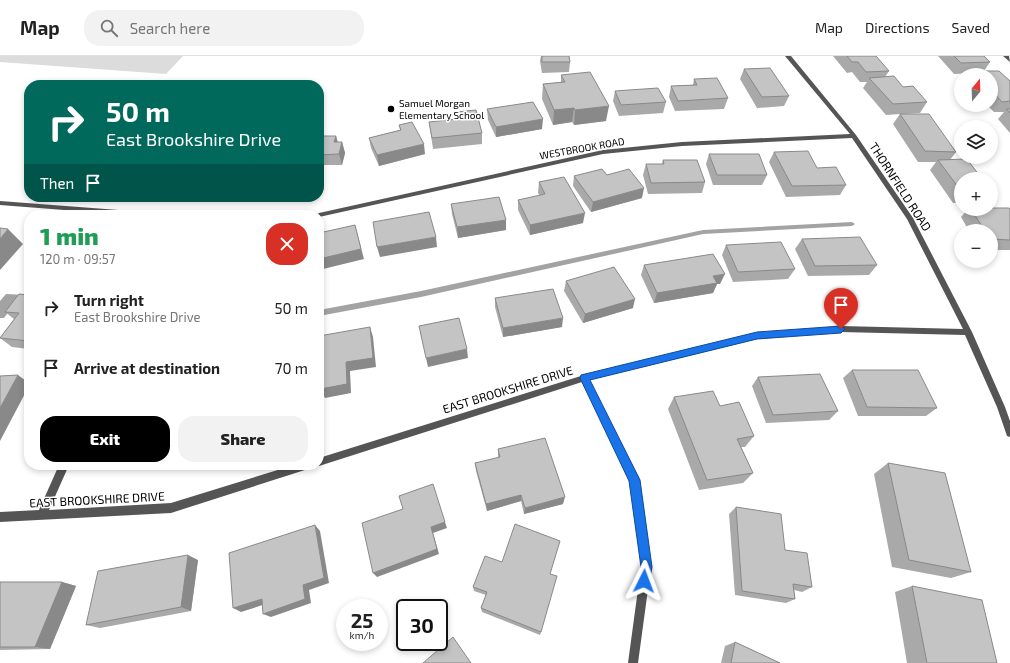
<!DOCTYPE html>
<meta charset="utf-8">
<style>
:root{--surface:#fff;--page:#f2f2f2;--text:#222;--muted:#767676;--line:#e0e0e0;--accent:#000}
body{margin:0;font-family:"Exo 2",sans-serif;background:var(--page);color:var(--text);height:100vh;display:flex;flex-direction:column;font-size:15px;white-space:nowrap}
*{box-sizing:border-box;margin:0}
p{font-size:13px;color:var(--muted)}
.icon{flex:none;width:22px;height:22px;fill:none;stroke:currentColor;stroke-width:2;stroke-linecap:round;stroke-linejoin:round}
.map{position:relative;flex:1;overflow:hidden}
.drawer{position:absolute;left:24px;top:154px;width:300px;height:260px;display:flex;flex-direction:column;background:var(--surface);border-radius:16px;box-shadow:0 2px 6px #0003}
.drawer>*{flex:none}
.hud{position:absolute;left:24px;top:24px;width:300px;height:122px;border-radius:16px;box-shadow:0 2px 6px #0003;background:#00695c;color:#fff;overflow:hidden}
.needle{width:26px;rotate:19deg}
.tools{position:absolute;left:954px;top:12px;display:grid;gap:8px}
.tools a{display:grid;place-items:center;width:44px;height:44px;border-radius:50%;background:var(--surface);box-shadow:0 2px 6px #0003;font-size:20px}
.speed{position:absolute;left:336px;top:543px;display:flex;gap:8px;font-size:20px;font-weight:700;text-align:center}
.speed>*{display:grid;place-content:center;width:52px;height:52px;border-radius:50%;background:var(--surface);box-shadow:0 2px 6px #0003;line-height:1}
.speed small{font-size:10px;font-weight:400}
.speed .limit{border:2px solid #111;border-radius:6px;background:#fff;color:#111}
.pin{position:absolute;display:grid;place-items:center;width:34px;height:34px;color:#fff;margin:-41px -17px;border-radius:50% 50% 50% 0;rotate:-45deg;box-shadow:0 0 4px #0007}
.pin .icon{rotate:45deg}
.me{position:absolute;width:44px;margin:-22px;rotate:3deg;stroke-linejoin:round;filter:drop-shadow(0 0 3px #0008)}
.turn{display:flex;align-items:center;gap:14px;height:84px;padding:0 16px;font-size:18px}
.turn .icon{width:52px;height:52px;stroke-width:2.5}
.turn b{display:block;font-size:28px;line-height:34px}
.then{display:flex;align-items:center;height:38px;padding:0 16px;background:#0003;gap:8px;font-size:15px}
.round{display:grid;place-items:center;flex:none;width:42px;height:42px;border-radius:16px;background:var(--page)}
.headline{display:flex;align-items:center;justify-content:space-between;height:68px;padding:0 16px}
h1{font-size:24px;font-weight:800;line-height:30px;color:#1e9e55}
.cta{display:flex;gap:8px;margin-top:auto;padding:8px 16px}
.cta a{flex:1;height:46px;border-radius:16px;background:var(--accent);color:#fff;font-size:16px;font-weight:800;line-height:46px;text-align:center}
.cta a+a{background:var(--page);color:var(--text)}
ul{padding:0;list-style:none}
li{display:flex;align-items:center;gap:12px;height:60px;padding:0 16px}
li div{flex:1}
li b{display:block;font-size:15px}
li em{font-style:normal}
header{display:flex;align-items:center;gap:24px;box-sizing:border-box;height:56px;padding:0 20px;background:var(--surface);border-bottom:1px solid var(--line)}
header strong{font-size:19px}
nav{display:flex;gap:22px;margin-inline-start:auto;font-size:14px}
.search{width:280px;height:36px;background:var(--page);display:flex;align-items:center;gap:10px;box-sizing:border-box;padding:0 14px;border-radius:16px;color:var(--muted);font-size:15px}
.map>svg:first-child{display:block}
.green{fill:#dcdcdc}
.water{fill:#a3a3a3}
.lines{fill:none;stroke-linecap:round;stroke-linejoin:round}
.stream{fill:#a3a3a3;fill-rule:evenodd}
.street{fill:#555;fill-rule:evenodd}
.wall{fill:#a9a9a9}
.shaded-wall{fill:#898989}
.building{fill:#c4c4c4;stroke:#898989}
.route{fill:#1a73e8;stroke:#114b97}
.poi-dot{fill:#000;stroke:#fff;stroke-width:1.5}
.labels{text-anchor:middle;stroke-width:3;stroke-linejoin:round;paint-order:stroke}
.far-poi-label{font-size:10px;fill:#000;stroke:#fff;text-anchor:start}
.far-street-label{font-size:10px;fill:#000;stroke:#fff}
.street-label{font-size:12px;fill:#000;stroke:#fff}
</style>
<header>
<strong>Map</strong>
<div class="search"><svg class="icon" aria-label="search" viewBox="0 0 24 24"><circle cx="10" cy="10" r="6"/><path d="M15 15l6 6"/></svg>Search here</div>
<nav><a>Map</a><a>Directions</a><a>Saved</a></nav>
</header>
<div class="map">
<svg width="1010" height="607" viewBox="0 0 1010 607">
<rect width="100%" height="100%" fill="#fff"/>
<!-- green -->
<path class="green" d="M 0,0 L 183,0 L 166,18 L 0,6 Z"/>
<!-- water -->
<path class="water" d="M 6,238 L 27,239 L 18,243 L 4,262 L 0,262 L 0,245 Z"/>
<g class="lines">
<!-- stream -->
<path class="stream" d="M 852,166 L 855,168 L 852,170 L 703,178 L 421,241 L 319,260 L 319,254 L 421,235 L 703,174 Z"/>
<!-- street -->
<path class="street" d="M 785,0 L 791,0 L 856,79 L 913,162 L 972,276 L 1005,351 L 1010,365 L 1010,381 L 1007,380 L 1006,377 L 997,351 L 965,279 L 841,276 L 757,283 L 589,324 L 640,424 L 651,511 L 638,607 L 628,607 L 641,511 L 630,424 L 582,326 L 319,410 L 316,409 L 319,409 L 319,402 L 584,319 L 757,277 L 841,270 L 963,273 L 907,163 L 852,82 L 682,90 L 603,98 L 319,161 L 319,159 L 316,159 L 319,157 L 603,94 L 682,86 L 850,78 Z
M 1003,0 L 1009,0 L 1010,6 Z
M 0,145 L 158,157 L 161,159 L 129,159 L 0,149 Z
M 59,409 L 69,409 L 49,454 L 171,447 L 294,409 L 313,409 L 311,412 L 308,413 L 171,457 L 0,466 L 0,456 L 39,454 Z"/>
</g>
<!-- wall -->
<path class="wall" d="M 541,0 L 569,0 L 570,6 L 569,16 L 542,17 L 540,5 Z
M 833,0 L 876,0 L 889,15 L 885,21 L 903,31 L 927,46 L 920,57 L 903,58 L 956,96 L 950,104 L 961,123 L 961,147 L 953,147 L 930,114 L 936,106 L 918,106 L 893,68 L 900,58 L 886,59 L 863,32 L 867,26 L 860,26 L 852,16 L 847,17 Z
M 938,0 L 984,0 L 990,6 L 984,15 L 1010,25 L 1010,77 L 998,63 L 1004,56 L 994,56 L 987,49 L 991,49 L 991,19 L 970,19 L 971,17 L 954,18 Z
M 744,13 L 789,40 L 784,50 L 757,52 L 740,23 Z
M 561,19 L 606,65 L 574,69 L 572,66 L 553,69 L 542,43 L 543,28 L 561,26 Z
M 694,23 L 728,42 L 724,53 L 675,55 L 669,41 L 671,30 L 693,29 Z
M 615,35 L 666,46 L 663,57 L 619,60 L 613,45 Z
M 487,53 L 542,73 L 496,81 L 488,64 Z
M 456,56 L 482,77 L 482,88 L 433,93 L 429,66 L 456,63 Z
M 399,69 L 425,98 L 379,110 L 371,92 L 369,82 L 400,74 Z
M 319,80 L 336,80 L 337,86 L 342,86 L 345,97 L 342,109 L 320,109 L 319,112 Z
M 774,96 L 817,112 L 846,129 L 840,139 L 786,141 L 769,106 Z
M 709,98 L 767,119 L 762,129 L 713,129 L 706,108 Z
M 663,104 L 705,126 L 702,137 L 648,138 L 643,119 L 646,108 L 662,108 Z
M 607,119 L 642,142 L 591,156 L 573,130 L 574,120 Z
M 539,126 L 583,167 L 530,179 L 518,154 L 518,144 L 540,140 L 538,137 Z
M 451,148 L 506,174 L 458,182 L 452,158 Z
M 968,153 L 1010,154 L 1010,194 L 991,194 L 991,175 L 969,175 L 961,161 Z
M 802,183 L 877,209 L 869,219 L 808,220 L 795,193 Z
M 726,189 L 795,213 L 788,223 L 733,226 L 722,199 Z
M 644,209 L 720,228 L 717,228 L 713,237 L 654,247 L 641,219 Z
M 566,225 L 633,252 L 583,267 L 564,235 Z
M 29,239 L 29,293 L 12,291 L 0,282 L 14,263 L 5,256 Z
M 495,242 L 562,271 L 503,281 L 495,251 Z
M 852,314 L 937,352 L 926,360 L 858,360 L 843,322 Z
M 758,321 L 838,355 L 829,364 L 766,367 L 752,330 Z
M 674,341 L 720,350 L 754,380 L 745,391 L 741,391 L 753,417 L 743,427 L 699,434 L 668,353 Z
M 498,393 L 563,448 L 524,458 L 521,445 L 487,455 L 476,415 L 475,407 L 498,402 Z
M 888,407 L 971,516 L 951,522 L 892,511 L 874,418 Z
M 736,451 L 785,494 L 812,531 L 802,536 L 794,534 L 795,543 L 786,547 L 735,539 L 729,458 Z
M 198,504 L 191,555 L 100,572 L 86,569 Z
M 502,506 L 550,518 L 541,576 L 540,579 L 482,556 L 481,552 L 486,539 L 474,535 L 473,531 Z
M 0,526 L 62,526 L 76,530 L 50,593 L 0,594 Z
M 912,530 L 997,607 L 907,607 L 895,536 Z
M 735,586 L 780,607 L 721,607 L 725,590 Z"/>
<!-- shaded-wall -->
<path class="shaded-wall" d="M 609,50 L 606,65 L 574,69 L 575,54 Z
M 574,52 L 572,66 L 553,69 L 554,54 Z
M 543,63 L 542,73 L 496,81 L 496,71 Z
M 336,80 L 339,90 L 334,86 Z
M 342,86 L 345,97 L 342,109 L 339,98 Z
M 424,88 L 425,98 L 379,110 L 377,99 Z
M 644,132 L 642,142 L 591,156 L 593,146 Z
M 585,157 L 583,167 L 530,179 L 530,169 Z
M 506,164 L 506,174 L 458,182 L 457,171 Z
M 355,169 L 364,203 L 319,214 L 319,203 Z
M 8,173 L 23,188 L 0,214 L 0,183 Z
M 436,181 L 437,191 L 380,201 L 377,191 Z
M 725,218 L 720,228 L 717,228 L 713,237 L 654,247 L 657,237 L 713,220 Z
M 635,243 L 633,252 L 583,267 L 585,258 Z
M 563,262 L 562,271 L 503,281 L 503,272 Z
M 370,271 L 373,281 L 376,311 L 350,315 L 351,337 L 325,342 L 320,333 L 346,306 Z
M 467,293 L 468,302 L 428,311 L 426,302 Z
M 18,319 L 29,327 L 29,330 L 0,385 L 0,352 Z
M 521,439 L 521,445 L 487,455 L 486,448 Z
M 565,441 L 563,448 L 524,458 L 525,452 Z
M 445,466 L 447,472 L 433,477 L 439,498 L 377,521 L 373,517 L 431,471 Z
M 315,469 L 320,475 L 329,527 L 309,534 L 311,547 L 271,561 L 263,558 Z
M 188,499 L 198,504 L 191,555 L 181,551 Z
M 62,526 L 76,530 L 50,593 L 35,591 Z
M 262,543 L 269,547 L 241,556 L 233,552 Z"/>
<!-- building -->
<path class="building" d="M 542,0 L 569,0 L 570,6 L 542,6 Z
M 847,0 L 876,0 L 889,15 L 866,16 L 858,6 L 852,6 Z
M 954,0 L 984,0 L 990,6 L 961,7 Z
M 770,12 L 789,40 L 762,41 L 744,13 Z
M 972,15 L 999,15 L 1010,25 L 1010,45 L 1002,46 L 991,34 L 991,19 L 976,19 Z
M 590,16 L 609,50 L 575,54 L 574,52 L 554,54 L 543,28 L 565,26 L 561,19 Z
M 894,20 L 903,31 L 913,30 L 927,46 L 893,48 L 869,22 Z
M 717,22 L 728,42 L 678,45 L 671,30 L 697,29 L 694,23 Z
M 658,32 L 666,46 L 621,49 L 615,35 Z
M 533,46 L 543,63 L 496,71 L 487,53 Z
M 1006,53 L 1010,53 L 1010,57 Z
M 476,54 L 482,77 L 432,82 L 429,66 L 457,63 L 456,56 Z
M 900,58 L 929,58 L 956,96 L 925,95 Z
M 412,66 L 424,88 L 377,99 L 369,82 L 401,74 L 399,69 Z
M 319,80 L 336,80 L 334,86 L 342,86 L 339,98 L 319,99 Z
M 808,95 L 817,112 L 836,111 L 846,129 L 792,130 L 774,96 Z
M 709,98 L 759,98 L 767,119 L 717,119 Z
M 967,103 L 982,123 L 961,123 L 961,135 L 938,104 Z
M 663,104 L 697,104 L 705,126 L 651,127 L 646,108 L 664,108 Z
M 602,113 L 607,119 L 629,113 L 644,132 L 593,146 L 574,120 Z
M 564,121 L 585,157 L 530,169 L 518,144 L 545,138 L 539,126 Z
M 499,141 L 506,164 L 457,171 L 451,148 Z
M 991,152 L 1009,152 L 1010,154 L 1010,184 L 991,183 L 991,175 L 985,175 L 971,153 L 991,153 Z
M 429,156 L 436,181 L 377,191 L 373,166 Z
M 355,169 L 361,193 L 319,203 L 319,177 Z
M 0,172 L 8,173 L 0,183 Z
M 860,181 L 877,209 L 815,210 L 802,183 Z
M 781,186 L 795,213 L 738,216 L 726,189 Z
M 713,198 L 725,218 L 713,220 L 717,227 L 657,237 L 644,209 Z
M 614,211 L 635,243 L 585,258 L 566,225 Z
M 553,233 L 563,262 L 503,272 L 495,242 Z
M 19,238 L 29,239 L 29,285 L 0,282 L 19,257 L 5,256 Z
M 459,262 L 467,293 L 426,302 L 419,270 Z
M 370,271 L 373,302 L 346,306 L 347,328 L 320,333 L 319,280 Z
M 852,314 L 918,314 L 937,352 L 867,351 Z
M 820,318 L 838,355 L 773,359 L 758,321 Z
M 18,319 L 0,352 L 0,320 Z
M 713,335 L 720,350 L 739,346 L 754,380 L 737,383 L 753,417 L 707,424 L 674,341 Z
M 545,382 L 565,441 L 525,452 L 521,439 L 486,448 L 475,407 L 500,401 L 498,393 Z
M 888,407 L 945,417 L 971,516 L 909,504 Z
M 433,428 L 445,466 L 431,471 L 437,493 L 373,517 L 362,467 L 403,453 L 399,440 Z
M 736,451 L 781,458 L 785,494 L 807,497 L 812,531 L 793,528 L 795,543 L 742,535 Z
M 515,468 L 560,485 L 550,518 L 557,520 L 541,576 L 481,552 L 487,536 L 473,531 L 485,500 L 502,506 Z
M 315,469 L 324,522 L 303,529 L 305,543 L 263,558 L 262,543 L 233,552 L 229,497 Z
M 188,499 L 181,551 L 86,569 L 98,515 Z
M 0,526 L 62,526 L 35,591 L 0,591 Z
M 912,530 L 982,544 L 997,607 L 927,607 Z
M 453,581 L 471,607 L 423,607 Z
M 735,586 L 780,607 L 731,607 Z"/>
<!-- route -->
<path class="route" d="M 841,270 L 845,273 L 841,277 L 757,283 L 590,324 L 640,424 L 652,511 L 649,529 L 644,531 L 640,529 L 639,525 L 641,511 L 629,425 L 580,322 L 581,319 L 757,276 Z"/>
<!-- markers -->
<circle class="poi-dot" cx="391" cy="53" r="4"/>
<g class="labels">
<!-- far-poi labels -->
<g class="far-poi-label">
<text x="399" y="51">Samuel Morgan<tspan x="399" dy="12">Elementary School</tspan></text>
</g>
<!-- far-street labels -->
<g class="far-street-label">
<text transform="translate(582 92) rotate(-10)" y="4">WESTBROOK ROAD</text>
</g>
<!-- street labels -->
<g class="street-label">
<text transform="translate(900 131) rotate(57)" y="4">THORNFIELD ROAD</text>
<text transform="translate(508 334) rotate(-17)" y="4">EAST BROOKSHIRE DRIVE</text>
<text transform="translate(97 444) rotate(-3)" y="4">EAST BROOKSHIRE DRIVE</text>
</g>
</g>
</svg>
<div class="tools">
<a><svg class="needle" viewBox="-14 -14 28 28"><path d="M0-13l5 13h-10z" fill="#e53935"/><path d="M0 13l5-13h-10z" fill="#767676"/></svg></a>
<a><svg class="icon" aria-label="layers" viewBox="0 0 24 24"><path d="M12 4l9 5-9 5-9-5zM3 14l9 5 9-5"/></svg></a>
<a>+</a>
<a>−</a>
</div>
<div class="speed"><div>25<small>km/h</small></div><div class="limit">30</div></div>
<div class="pin" style="left:841px;top:273px;background:#d93025"><svg class="icon" aria-label="arrive" viewBox="0 0 24 24"><path d="M6 21V4h12l-3 4 3 4H6"/></svg></div>
<svg class="me" style="left:644px;top:525px" viewBox="-20 -20 40 40"><path d="M0-17L14 15 0 8-14 15z" fill="#1a73e8" stroke="#fff" stroke-width="4"/></svg>
<div class="hud">
<div class="turn"><svg class="icon" aria-label="right" viewBox="0 0 24 24"><path d="M7 20v-9h11M14 6l5 5-5 5"/></svg><div><b>50 m</b>East Brookshire Drive</div></div>
<div class="then">Then<svg class="icon" aria-label="arrive" viewBox="0 0 24 24"><path d="M6 21V4h12l-3 4 3 4H6"/></svg></div>
</div>
<section class="drawer">
<div class="headline"><div><h1>1 min</h1><p>120 m · 09:57</p></div><a class="round" style="background:#d93025;color:#fff"><svg class="icon" aria-label="close" viewBox="0 0 24 24"><path d="M6 6l12 12M18 6L6 18"/></svg></a></div>
<ul>
<li><svg class="icon" aria-label="right" viewBox="0 0 24 24"><path d="M7 20v-9h11M14 6l5 5-5 5"/></svg><div><b>Turn right</b><p>East Brookshire Drive</p></div><em>50 m</em></li>
<li><svg class="icon" aria-label="arrive" viewBox="0 0 24 24"><path d="M6 21V4h12l-3 4 3 4H6"/></svg><div><b>Arrive at destination</b></div><em>70 m</em></li>
</ul>
<div class="cta"><a>Exit</a><a>Share</a></div>
</section>
</div>
